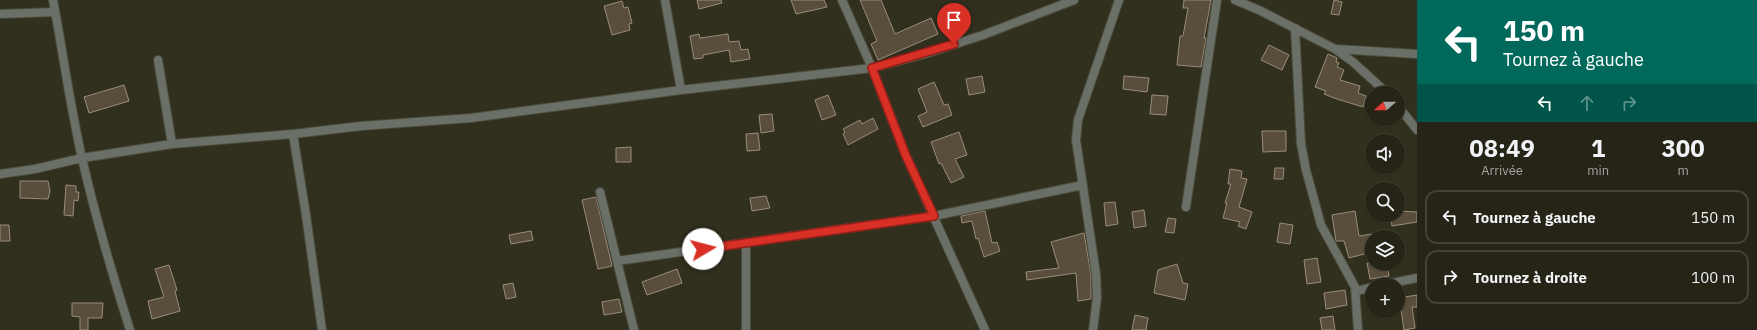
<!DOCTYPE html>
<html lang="fr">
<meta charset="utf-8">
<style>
:root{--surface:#252416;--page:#313023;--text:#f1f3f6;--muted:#a3a4a1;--line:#424135}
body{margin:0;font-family:"IBM Plex Sans",sans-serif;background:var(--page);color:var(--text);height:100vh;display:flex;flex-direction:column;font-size:15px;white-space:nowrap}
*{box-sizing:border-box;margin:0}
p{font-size:13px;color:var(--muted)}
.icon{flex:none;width:22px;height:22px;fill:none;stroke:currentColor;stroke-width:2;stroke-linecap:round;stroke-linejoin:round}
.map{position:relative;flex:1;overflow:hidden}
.drawer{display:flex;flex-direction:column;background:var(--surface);width:340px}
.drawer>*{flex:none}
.hud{background:#00695c;color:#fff;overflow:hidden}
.needle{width:26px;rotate:249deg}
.controls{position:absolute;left:1365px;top:86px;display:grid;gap:8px}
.controls a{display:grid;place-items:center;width:40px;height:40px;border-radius:50%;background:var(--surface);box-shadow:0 1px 3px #0004,0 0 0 1px var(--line);font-size:20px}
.pin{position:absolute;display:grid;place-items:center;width:34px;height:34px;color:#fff;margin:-41px -17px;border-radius:50% 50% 50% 0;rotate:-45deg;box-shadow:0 0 4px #0007}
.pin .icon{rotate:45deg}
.me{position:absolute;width:44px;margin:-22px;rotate:82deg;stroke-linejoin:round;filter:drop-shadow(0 0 3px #0008)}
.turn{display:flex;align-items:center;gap:14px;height:84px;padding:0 20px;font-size:18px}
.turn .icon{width:52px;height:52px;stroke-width:2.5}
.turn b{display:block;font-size:28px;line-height:34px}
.lanes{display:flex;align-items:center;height:38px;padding:0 20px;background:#0003;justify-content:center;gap:20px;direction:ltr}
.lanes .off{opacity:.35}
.eta{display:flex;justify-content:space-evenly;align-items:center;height:68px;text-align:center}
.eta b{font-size:24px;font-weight:700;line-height:28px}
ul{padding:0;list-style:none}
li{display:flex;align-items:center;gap:12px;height:54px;margin:0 8px 6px;padding:0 12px;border:2px solid var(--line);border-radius:12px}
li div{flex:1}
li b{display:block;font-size:15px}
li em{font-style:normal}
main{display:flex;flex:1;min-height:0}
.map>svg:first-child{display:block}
.building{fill:#594d3c;stroke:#9a8c7a}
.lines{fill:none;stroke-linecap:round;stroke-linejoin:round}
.minor-casing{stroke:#4c4c3a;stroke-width:10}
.minor{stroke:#6a7068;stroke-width:8}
.route-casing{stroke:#8d1f18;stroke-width:10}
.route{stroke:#d93025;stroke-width:7}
</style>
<main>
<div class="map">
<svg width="1417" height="330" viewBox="0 0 1417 330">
<rect width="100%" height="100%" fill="#31301e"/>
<!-- building -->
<path class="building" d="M 697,0 L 721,0 L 722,3 L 699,9 Z
M 791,0 L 824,0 L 827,7 L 796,14 Z
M 860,0 L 881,0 L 895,34 L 931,18 L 938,34 L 878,60 L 871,44 L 877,41 Z
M 1184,0 L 1211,0 L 1204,38 L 1206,38 L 1201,67 L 1177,65 L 1180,36 L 1183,36 L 1188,8 L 1183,8 Z
M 1334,0 L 1342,2 L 1339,15 L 1331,14 Z
M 622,1 L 624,8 L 628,7 L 632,23 L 629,24 L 630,30 L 612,35 L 604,6 Z
M 699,34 L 700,38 L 728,34 L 729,42 L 739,41 L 741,50 L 748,49 L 750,59 L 731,62 L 729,50 L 703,55 L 703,58 L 694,59 L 690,36 Z
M 1269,45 L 1289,55 L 1282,70 L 1261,60 Z
M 1328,54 L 1337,58 L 1336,62 L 1339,63 L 1337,67 L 1344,70 L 1340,80 L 1360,86 L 1358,93 L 1366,96 L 1363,107 L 1334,98 L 1324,94 L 1326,91 L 1315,87 Z
M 982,76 L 985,92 L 969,95 L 966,79 Z
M 1124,76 L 1149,78 L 1147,92 L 1123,89 Z
M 934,82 L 944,105 L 948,104 L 952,115 L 923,127 L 918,116 L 927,112 L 918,89 Z
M 124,85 L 129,101 L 89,113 L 84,97 Z
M 828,95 L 836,115 L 822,120 L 815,100 Z
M 1152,95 L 1168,96 L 1166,115 L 1150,114 Z
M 772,114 L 774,131 L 761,133 L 759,115 Z
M 873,118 L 878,129 L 848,145 L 843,134 L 845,132 L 843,129 L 860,120 L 862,124 Z
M 1262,131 L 1286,131 L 1286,151 L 1263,152 Z
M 959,132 L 967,155 L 955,159 L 964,177 L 951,183 L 941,163 L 939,164 L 931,142 Z
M 758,133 L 760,150 L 747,151 L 746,134 Z
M 631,147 L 631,162 L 616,162 L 616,148 Z
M 1275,168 L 1284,168 L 1283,179 L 1274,179 Z
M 1230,169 L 1242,171 L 1241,178 L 1247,179 L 1239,207 L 1252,212 L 1246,229 L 1238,226 L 1240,222 L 1223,218 L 1227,203 L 1225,203 L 1231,184 L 1228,184 Z
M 20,181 L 48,181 L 50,191 L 48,199 L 20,198 Z
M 66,185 L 76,186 L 76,192 L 79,192 L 78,201 L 74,200 L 73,216 L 64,215 Z
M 766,196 L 770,208 L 752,211 L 750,198 Z
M 596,197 L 612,266 L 598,269 L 582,200 Z
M 1115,202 L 1118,224 L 1106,226 L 1104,203 Z
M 1144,210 L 1146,226 L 1134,228 L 1132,212 Z
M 985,211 L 992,243 L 997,242 L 1000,251 L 984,257 L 978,238 L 976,239 L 972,221 L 962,223 L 961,216 Z
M 1355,211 L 1359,236 L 1372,234 L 1372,252 L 1349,258 L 1344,241 L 1336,241 L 1332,215 Z
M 1398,211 L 1417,212 L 1417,222 L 1392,226 L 1390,215 L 1398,215 Z
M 1168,218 L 1176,219 L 1174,233 L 1165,232 Z
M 1280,223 L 1293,225 L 1290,244 L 1277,242 Z
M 0,225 L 9,225 L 10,241 L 0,241 Z
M 531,231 L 533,240 L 511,244 L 509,235 Z
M 1084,233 L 1091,275 L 1091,299 L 1078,301 L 1076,273 L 1027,280 L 1026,272 L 1059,268 L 1051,242 Z
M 1317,258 L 1321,282 L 1307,284 L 1304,260 Z
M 1367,263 L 1387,263 L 1389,276 L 1370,279 Z
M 1177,264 L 1183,283 L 1188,284 L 1185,300 L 1154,293 L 1158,270 Z
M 169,265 L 177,290 L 175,291 L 180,311 L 152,319 L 148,301 L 164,297 L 155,269 Z
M 677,269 L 682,283 L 647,295 L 642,282 Z
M 513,283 L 516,297 L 506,299 L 503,285 Z
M 1345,290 L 1347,305 L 1326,309 L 1324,293 Z
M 1417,295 L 1417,307 L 1412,307 L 1415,328 L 1404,330 L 1401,309 L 1398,310 L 1398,298 Z
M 619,299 L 622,312 L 604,315 L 602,302 Z
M 72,303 L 103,303 L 102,318 L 88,318 L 88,330 L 80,330 L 80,317 L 72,316 Z
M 1135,315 L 1148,318 L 1146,330 L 1132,330 Z
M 1333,316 L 1335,330 L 1322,330 L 1320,318 Z"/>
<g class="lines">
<!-- minor casing -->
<g class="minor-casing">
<path id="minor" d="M 53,0 C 63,52 70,106 82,158 C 95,216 112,273 130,330
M 665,0 L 681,90
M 842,0 L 872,68 L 906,156 L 985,330
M 1235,0 L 1261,11 L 1335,49 L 1353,62 L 1387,93
M 0,14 L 55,12
M 1295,28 L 1301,144 L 1306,170 L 1321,225 L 1355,287 L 1358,330
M 1336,49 L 1417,54
M 158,60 L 172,144
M 1398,106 L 1417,130
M 293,134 L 306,215 L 322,330
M 0,174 L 35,169 L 82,158 L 172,144 L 293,134 L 361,126 L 471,118 L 681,90 L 872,68 L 925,54 L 983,35 L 1074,0
M 600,192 L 634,330
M 1186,207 L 1217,0
M 746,243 L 746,330
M 617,261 L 934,216 L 1083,185
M 1383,285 L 1417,278
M 1357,291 L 1372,287
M 1093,330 L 1097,298 L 1096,274 L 1076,140 L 1078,120 L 1119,0"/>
</g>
<!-- minor -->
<use href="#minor" class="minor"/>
</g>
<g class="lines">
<!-- route casing -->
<g class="route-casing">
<path id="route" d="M 703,249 L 934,216 L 906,156 L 872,68 L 954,44"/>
</g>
<!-- route -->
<use href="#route" class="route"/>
</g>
</svg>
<div class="controls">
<a><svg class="needle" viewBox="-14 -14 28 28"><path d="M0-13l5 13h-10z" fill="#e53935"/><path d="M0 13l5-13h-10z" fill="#a3a4a1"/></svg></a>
<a><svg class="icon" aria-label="sound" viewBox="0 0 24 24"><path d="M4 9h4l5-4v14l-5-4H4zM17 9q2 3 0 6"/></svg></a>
<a><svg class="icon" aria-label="search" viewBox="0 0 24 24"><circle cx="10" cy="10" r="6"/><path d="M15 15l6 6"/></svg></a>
<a><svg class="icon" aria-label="layers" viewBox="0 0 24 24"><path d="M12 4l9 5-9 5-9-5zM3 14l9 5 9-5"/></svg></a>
<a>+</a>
</div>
<div class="pin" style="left:954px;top:44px;background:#d93025"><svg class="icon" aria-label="arrive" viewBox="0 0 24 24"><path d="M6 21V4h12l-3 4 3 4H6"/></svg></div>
<svg class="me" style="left:703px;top:249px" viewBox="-20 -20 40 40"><circle r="19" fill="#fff"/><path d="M0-13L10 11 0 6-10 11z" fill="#d93025"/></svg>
</div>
<section class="drawer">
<div class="hud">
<div class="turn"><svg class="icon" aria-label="left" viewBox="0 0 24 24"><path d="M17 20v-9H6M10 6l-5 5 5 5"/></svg><div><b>150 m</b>Tournez à gauche</div></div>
<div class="lanes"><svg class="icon" aria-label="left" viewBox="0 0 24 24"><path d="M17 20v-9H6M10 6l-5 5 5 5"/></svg><svg class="icon off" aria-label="ahead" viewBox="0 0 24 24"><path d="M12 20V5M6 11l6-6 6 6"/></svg><svg class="icon off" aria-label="right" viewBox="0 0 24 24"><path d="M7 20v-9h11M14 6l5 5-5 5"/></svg></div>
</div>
<div class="eta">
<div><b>08:49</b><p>Arrivée</p></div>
<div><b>1</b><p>min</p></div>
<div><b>300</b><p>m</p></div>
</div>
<ul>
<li><svg class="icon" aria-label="left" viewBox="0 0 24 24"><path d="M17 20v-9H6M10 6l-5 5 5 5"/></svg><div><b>Tournez à gauche</b></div><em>150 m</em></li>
<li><svg class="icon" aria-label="right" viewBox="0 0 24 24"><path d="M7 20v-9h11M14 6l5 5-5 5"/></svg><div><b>Tournez à droite</b></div><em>100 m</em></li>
</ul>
</section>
</main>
